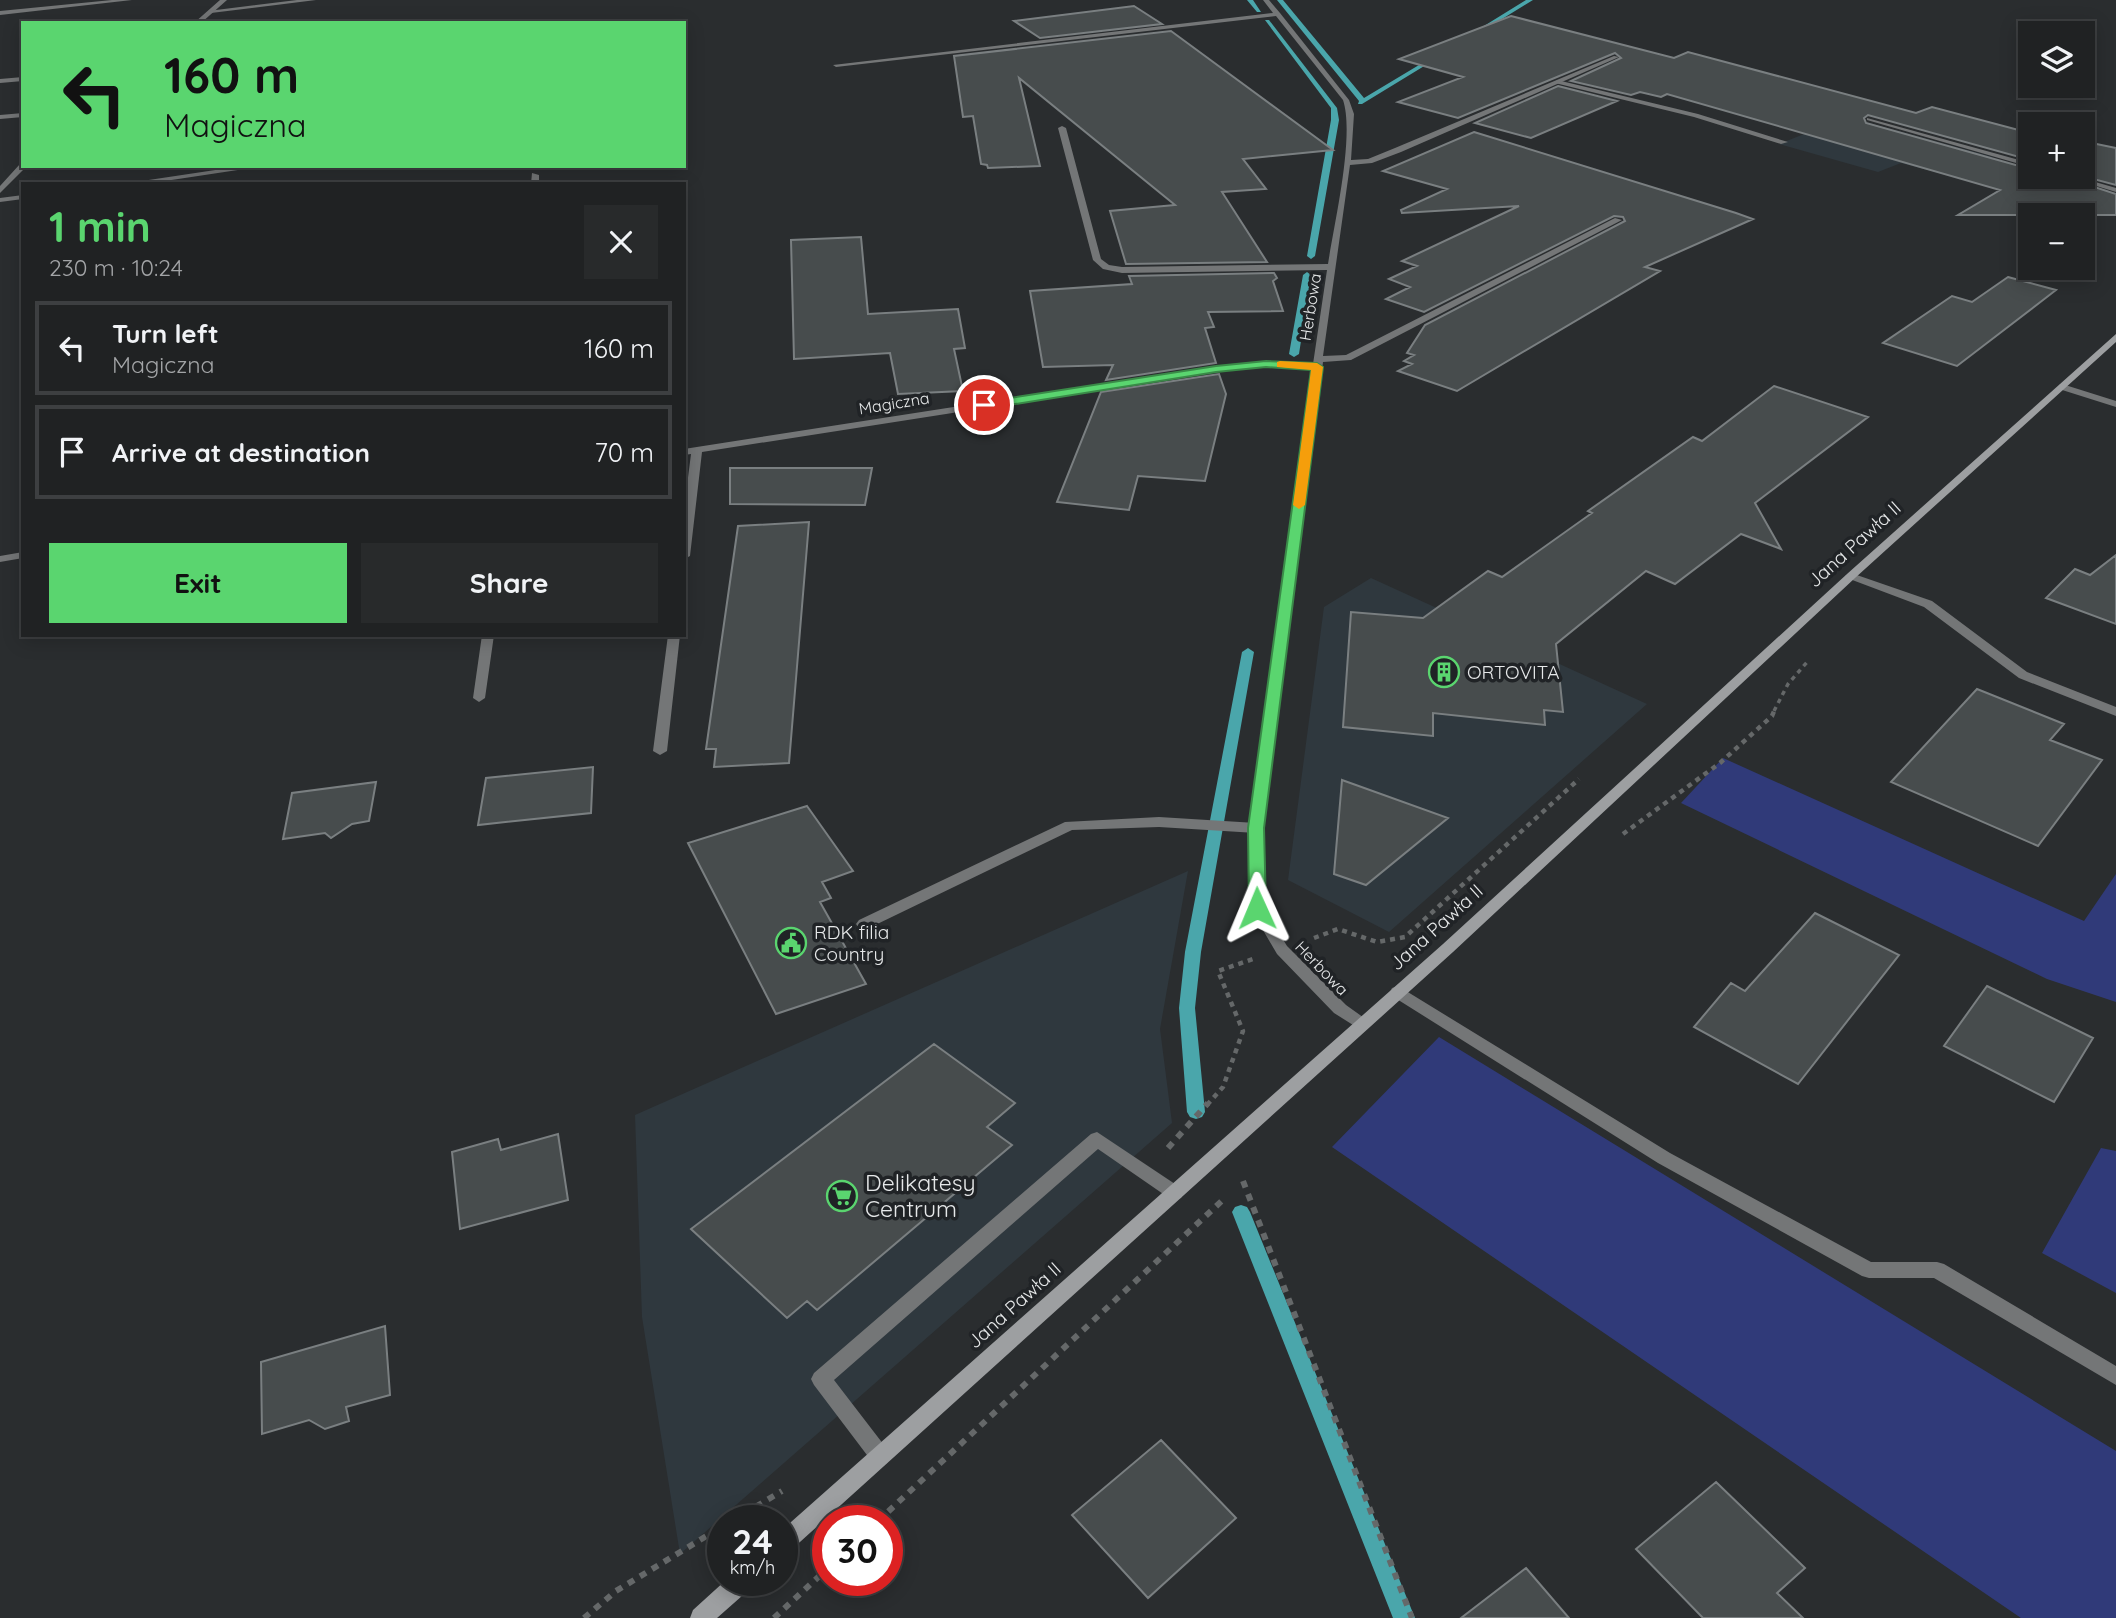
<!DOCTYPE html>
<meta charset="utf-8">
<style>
:root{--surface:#202223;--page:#282a2b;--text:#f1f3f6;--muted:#a2a4a6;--line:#3d3f41;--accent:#5ad56f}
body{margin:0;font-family:Quicksand,sans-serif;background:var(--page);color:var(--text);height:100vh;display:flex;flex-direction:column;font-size:26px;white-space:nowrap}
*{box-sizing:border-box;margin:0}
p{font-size:23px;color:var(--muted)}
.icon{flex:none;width:38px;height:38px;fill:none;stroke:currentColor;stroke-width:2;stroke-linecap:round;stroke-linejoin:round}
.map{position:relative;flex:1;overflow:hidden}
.details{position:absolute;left:21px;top:182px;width:665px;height:455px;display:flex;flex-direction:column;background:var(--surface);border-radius:0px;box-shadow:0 4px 18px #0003,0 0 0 2px var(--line)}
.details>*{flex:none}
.top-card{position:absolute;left:21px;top:21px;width:665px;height:147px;border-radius:0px;box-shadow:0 4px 18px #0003,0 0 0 2px var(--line);background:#5ad56f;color:#111;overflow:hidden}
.fabs{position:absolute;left:2018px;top:21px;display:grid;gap:14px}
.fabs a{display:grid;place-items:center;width:77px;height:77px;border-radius:0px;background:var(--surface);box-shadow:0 4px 18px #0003,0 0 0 2px var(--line);font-size:35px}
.speed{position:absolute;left:707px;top:1505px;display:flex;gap:14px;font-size:35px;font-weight:700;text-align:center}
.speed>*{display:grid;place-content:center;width:91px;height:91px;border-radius:50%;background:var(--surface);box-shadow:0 4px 18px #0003,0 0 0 2px var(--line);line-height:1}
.speed small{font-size:18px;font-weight:400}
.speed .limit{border:10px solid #d22;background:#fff;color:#111}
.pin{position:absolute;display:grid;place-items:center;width:60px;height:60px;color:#fff;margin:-30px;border:4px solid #fff;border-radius:50%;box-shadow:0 2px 7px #0007}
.me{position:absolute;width:77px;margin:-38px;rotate:359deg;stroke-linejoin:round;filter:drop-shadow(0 0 5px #0008)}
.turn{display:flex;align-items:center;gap:24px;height:147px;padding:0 28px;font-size:32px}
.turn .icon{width:91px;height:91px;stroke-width:2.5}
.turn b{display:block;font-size:49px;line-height:60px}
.round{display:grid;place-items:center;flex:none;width:74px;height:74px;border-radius:0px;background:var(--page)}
.headline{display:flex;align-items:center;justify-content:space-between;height:119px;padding:0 28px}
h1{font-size:42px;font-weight:700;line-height:52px;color:var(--accent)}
.button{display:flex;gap:14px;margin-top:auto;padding:14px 28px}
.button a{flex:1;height:80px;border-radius:0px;background:var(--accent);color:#111;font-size:28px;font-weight:700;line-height:80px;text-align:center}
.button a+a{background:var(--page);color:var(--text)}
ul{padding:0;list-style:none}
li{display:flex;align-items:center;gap:21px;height:94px;margin:0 14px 10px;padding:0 14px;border:4px solid var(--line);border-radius:0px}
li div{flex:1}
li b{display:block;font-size:26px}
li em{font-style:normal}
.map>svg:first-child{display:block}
.built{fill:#2f383e}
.green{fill:#303a79}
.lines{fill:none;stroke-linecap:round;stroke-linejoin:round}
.stream{fill:#4aa6ab;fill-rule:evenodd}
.building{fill:#474c4d;stroke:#7a7f81;stroke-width:2}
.path-far2{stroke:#656869;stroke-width:3.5;stroke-dasharray:4.5 4.5;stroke-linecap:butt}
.path-far1{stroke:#656869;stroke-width:4.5;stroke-dasharray:5 5;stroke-linecap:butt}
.path{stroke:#656869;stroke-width:6;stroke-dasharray:7 7;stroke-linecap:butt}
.lane{fill:#747677;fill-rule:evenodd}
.street{fill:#747677;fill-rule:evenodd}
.secondary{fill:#9d9fa1;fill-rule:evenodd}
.route{fill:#5ad56f;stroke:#3a8a48;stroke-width:2}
.slow{fill:#f59e0b}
.labels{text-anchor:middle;stroke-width:7;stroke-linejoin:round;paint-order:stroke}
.far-street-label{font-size:16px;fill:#e6e8e9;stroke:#202326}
.street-label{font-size:19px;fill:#e6e8e9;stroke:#202326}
.poi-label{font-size:19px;fill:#e6e8e9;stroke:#202326;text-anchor:start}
.near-poi-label{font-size:23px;fill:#e6e8e9;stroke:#202326;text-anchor:start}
</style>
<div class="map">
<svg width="2116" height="1618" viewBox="0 0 2116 1618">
<rect width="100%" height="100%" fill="#2a2d2f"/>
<!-- built -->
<path class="built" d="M 1847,117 L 1993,157 L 1950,176 L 1901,163 L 1878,172 L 1779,144 Z
M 1371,578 L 1647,704 L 1389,932 L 1288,880 L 1324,607 Z
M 1188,871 L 1160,1029 L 1172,1123 L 680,1554 L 642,1317 L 635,1115 Z"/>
<!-- green -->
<path class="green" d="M 1723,758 L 2084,921 L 2116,874 L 2116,1002 L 2047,979 L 1681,803 Z
M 1439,1037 L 2116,1451 L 2116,1618 L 2021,1618 L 1332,1147 Z
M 2101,1148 L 2116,1151 L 2116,1293 L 2042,1253 Z"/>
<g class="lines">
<!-- stream -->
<path class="stream" d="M 1247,0 L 1253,0 L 1261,12 L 1257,12 Z
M 1277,0 L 1283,0 L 1364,98 L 1434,56 L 1439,57 L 1362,104 L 1358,104 L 1359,101 Z
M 1526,0 L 1533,0 L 1476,35 L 1471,34 Z
M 1265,20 L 1269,20 L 1337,108 L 1339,120 L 1315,256 L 1311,259 L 1307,256 L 1331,120 L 1331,108 Z
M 1307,272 L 1311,275 L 1299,354 L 1294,357 L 1289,354 L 1303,275 Z
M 1248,648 L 1254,652 L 1201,952 L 1195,1008 L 1205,1112 L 1202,1117 L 1196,1119 L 1190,1117 L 1187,1112 L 1179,1008 L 1185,952 L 1242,652 Z
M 1241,1205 L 1247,1207 L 1250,1212 L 1415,1618 L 1393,1618 L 1232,1212 L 1235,1207 Z"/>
</g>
<!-- building -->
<path class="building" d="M 1134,6 L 1162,24 L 1040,38 L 1014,21 Z
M 1511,16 L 1674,58 L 1688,52 L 1916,113 L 1932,107 L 2030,133 L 2030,160 L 1868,115 L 1864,118 L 1866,123 L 2030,169 L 2030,177 L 2064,177 L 2116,194 L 2116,215 L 1958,215 L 2000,190 L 1667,94 L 1661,97 L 1640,92 L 1631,95 L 1571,81 L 1621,58 L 1615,53 L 1458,118 L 1398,102 L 1463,77 L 1399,59 Z
M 1171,31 L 1333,150 L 1243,159 L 1266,189 L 1222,192 L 1267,262 L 1126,264 L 1110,211 L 1175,205 L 1019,78 L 1040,166 L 988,168 L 987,165 L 981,164 L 973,116 L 963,117 L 954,56 Z
M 1558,86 L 1617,101 L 1531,138 L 1475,123 Z
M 1474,132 L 1736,213 L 1753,219 L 1645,267 L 1660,271 L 1457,391 L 1398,371 L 1412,364 L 1404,361 L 1414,355 L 1407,353 L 1425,325 L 1625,221 L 1623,217 L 1614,216 L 1424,312 L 1386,299 L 1410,287 L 1389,279 L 1417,266 L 1402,261 L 1519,206 L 1402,213 L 1401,210 L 1447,189 L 1383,171 Z
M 2082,141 L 2116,148 L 2116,185 L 2082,176 Z
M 861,237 L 868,314 L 958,309 L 965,348 L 954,349 L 963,391 L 898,394 L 890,353 L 794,359 L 791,240 Z
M 1274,273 L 1277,278 L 1273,281 L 1283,311 L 1208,312 L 1214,327 L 1205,328 L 1216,363 L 1106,380 L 1113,365 L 1043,367 L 1030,291 L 1132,284 L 1129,276 Z
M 2008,277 L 2056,290 L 1957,366 L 1883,343 L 1952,296 L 1972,302 Z
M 1219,374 L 1226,394 L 1205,481 L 1138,476 L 1129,510 L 1057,502 L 1101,392 Z
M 1774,386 L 1868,417 L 1755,503 L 1781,549 L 1741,534 L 1675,584 L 1646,571 L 1556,644 L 1563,712 L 1544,710 L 1545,725 L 1433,713 L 1433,736 L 1343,727 L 1351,612 L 1423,618 L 1488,571 L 1502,577 L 1592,513 L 1588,511 L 1693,437 L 1702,441 Z
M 730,468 L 872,468 L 865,505 L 730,504 Z
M 809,522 L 789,763 L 714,767 L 716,749 L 706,749 L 738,526 Z
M 2116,555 L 2116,624 L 2046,598 L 2075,569 L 2090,575 Z
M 1977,689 L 2064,724 L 2050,740 L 2102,760 L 2038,846 L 1891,782 Z
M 593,767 L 591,813 L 478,825 L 486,778 Z
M 1342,780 L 1448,818 L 1366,885 L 1334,874 Z
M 376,782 L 369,821 L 352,824 L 331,838 L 325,833 L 283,839 L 292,793 Z
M 807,806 L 853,871 L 822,882 L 831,898 L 820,902 L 866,984 L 776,1014 L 688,843 Z
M 1815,913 L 1899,955 L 1798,1084 L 1694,1027 L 1731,983 L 1745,991 Z
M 1987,986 L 2093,1038 L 2054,1102 L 1944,1046 Z
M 934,1044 L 1015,1103 L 987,1127 L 1012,1145 L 817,1310 L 807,1301 L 787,1318 L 691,1229 Z
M 558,1134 L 568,1200 L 460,1229 L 452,1152 L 498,1139 L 501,1150 Z
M 385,1326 L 390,1395 L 346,1407 L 349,1421 L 325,1429 L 309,1420 L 262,1434 L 261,1362 Z
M 1161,1440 L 1236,1518 L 1148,1598 L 1072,1515 Z
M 1716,1482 L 1805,1568 L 1777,1593 L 1803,1618 L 1703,1618 L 1636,1549 Z
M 1526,1568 L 1569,1618 L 1461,1618 Z"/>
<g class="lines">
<!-- path-far2 -->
<path class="path-far2" d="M 1774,711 L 1788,684 L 1808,661"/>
<!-- path-far1 -->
<path class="path-far1" d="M 1623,834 L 1720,763 L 1772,716 L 1775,709
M 1314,938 L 1338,929 L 1377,942 L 1405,937 L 1579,779
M 1207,1105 L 1223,1087 L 1243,1031 L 1218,971 L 1253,959"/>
<!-- path -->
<path class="path" d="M 1168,1148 L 1208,1103
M 1243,1181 L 1412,1618
M 732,1521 L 782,1491
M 878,1521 L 1226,1197
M 584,1618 L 616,1591 L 723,1526
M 774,1618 L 828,1568"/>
<!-- lane -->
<path class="lane" d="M 112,0 L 132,0 L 0,15 L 0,11 Z
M 297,0 L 316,0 L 211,13 L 208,11 Z
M 23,77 L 23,81 L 0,83 L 0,79 Z
M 1557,80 L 1698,114 L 1788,142 L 1781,144 L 1694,117 L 1555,83 Z
M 23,113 L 23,117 L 0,119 L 0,115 Z
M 1867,118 L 2030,163 L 2030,167 L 1867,120 Z
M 2067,177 L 2078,177 L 2116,188 L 2116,192 Z
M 2062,384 L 2116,401 L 2116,407 L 2059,389 L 2059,385 Z
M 1159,817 L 1256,823 L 1263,828 L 1256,833 L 1159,827 L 1072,830 L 869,928 L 859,928 L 856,924 L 859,920 L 1065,822 Z
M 1097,1132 L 1181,1188 L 1184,1193 L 1181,1198 L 1175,1200 L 1169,1198 L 1098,1149 L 834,1380 L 887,1449 L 890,1456 L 887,1463 L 880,1466 L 873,1463 L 814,1385 L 811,1379 L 814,1373 L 1091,1134 Z"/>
<!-- street -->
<path class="street" d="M 220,0 L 227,0 L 201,23 L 194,23 Z
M 1263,0 L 1269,0 L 1280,13 L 1349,100 L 1354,114 L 1351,160 L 1368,159 L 1395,148 L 1614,56 L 1619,57 L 1401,152 L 1372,163 L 1350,165 L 1323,356 L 1346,355 L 1615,218 L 1622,220 L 1351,360 L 1323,362 L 1263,828 L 1264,908 L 1287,946 L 1346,1005 L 1367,1020 L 1369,1024 L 1367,1028 L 1361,1030 L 1334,1013 L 1277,954 L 1250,908 L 1249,828 L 1312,370 L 1266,367 L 1216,372 L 702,452 L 690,556 L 684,559 L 684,509 L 691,454 L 684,455 L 684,449 L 1216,366 L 1266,361 L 1313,364 L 1327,270 L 1122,273 L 1103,269 L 1093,260 L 1058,128 L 1062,126 L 1066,128 L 1101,259 L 1109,265 L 1122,267 L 1328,264 C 1334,224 1355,136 1343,100 L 1276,16 L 836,67 L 833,65 L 1273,13 Z
M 20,164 L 27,166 L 0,193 L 0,186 Z
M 242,166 L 265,166 L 145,184 L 122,184 Z
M 532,173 L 539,175 L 539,184 L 531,184 Z
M 23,195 L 23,199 L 0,202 L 0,198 Z
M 23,552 L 23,558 L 0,562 L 0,556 Z
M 1851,573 L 1932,601 L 2027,672 L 2116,707 L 2116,716 L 2019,678 L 1924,607 L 1847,578 L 1845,576 Z
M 482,635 L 494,635 L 485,698 L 479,702 L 473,698 Z
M 668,635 L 680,635 L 667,751 L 660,755 L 653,751 Z
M 1398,986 L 1670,1153 L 1871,1262 L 1937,1262 L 1944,1264 L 2116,1366 L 2116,1385 L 1934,1278 L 1869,1278 L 1862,1276 L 1658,1163 L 1392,996 L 1390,992 L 1392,988 Z"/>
<!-- secondary -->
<path class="secondary" d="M 2116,334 L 2116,342 L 1855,578 L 1453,952 L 790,1551 L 782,1554 L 782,1530 L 1443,944 L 1847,574 Z
M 726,1580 L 754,1580 L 751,1588 L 717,1618 L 690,1618 L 693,1610 Z"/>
</g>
<!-- route -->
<path class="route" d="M 1266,361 L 1317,363 L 1323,367 L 1264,828 L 1266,908 L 1257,914 L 1249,908 L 1248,828 L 1311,370 L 1266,367 L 1216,372 L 984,409 L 978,405 L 984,402 L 1216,366 Z"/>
<!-- slow -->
<path class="slow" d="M 1280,361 L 1317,363 L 1323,367 L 1305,505 L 1299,509 L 1293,505 L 1311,370 L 1277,367 L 1277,362 Z"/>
<!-- icons -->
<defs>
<g id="building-ring" transform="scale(1.575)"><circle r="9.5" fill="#202326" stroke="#5ad56f" stroke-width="1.5"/><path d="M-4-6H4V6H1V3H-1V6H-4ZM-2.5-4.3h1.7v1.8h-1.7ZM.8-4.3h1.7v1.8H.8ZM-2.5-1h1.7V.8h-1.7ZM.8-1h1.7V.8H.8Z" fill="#5ad56f"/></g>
<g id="civic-ring" transform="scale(1.575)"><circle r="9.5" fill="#202326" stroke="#5ad56f" stroke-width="1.5"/><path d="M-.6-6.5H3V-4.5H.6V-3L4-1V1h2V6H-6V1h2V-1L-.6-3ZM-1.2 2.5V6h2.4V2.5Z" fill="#5ad56f"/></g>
<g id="supermarket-ring" transform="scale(1.575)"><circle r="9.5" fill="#202326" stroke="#5ad56f" stroke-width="1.5"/><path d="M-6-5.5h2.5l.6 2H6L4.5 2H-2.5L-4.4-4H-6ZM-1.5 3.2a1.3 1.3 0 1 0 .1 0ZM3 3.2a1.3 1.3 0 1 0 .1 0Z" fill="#5ad56f"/></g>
</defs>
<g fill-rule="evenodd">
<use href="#building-ring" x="1444" y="672"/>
<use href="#civic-ring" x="791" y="943"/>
<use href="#supermarket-ring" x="842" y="1196"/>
</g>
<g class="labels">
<!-- far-street labels -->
<g class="far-street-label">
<text transform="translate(1310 307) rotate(-81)" y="6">Herbowa</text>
<text transform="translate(894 403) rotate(-9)" y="6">Magiczna</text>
<text transform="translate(1322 968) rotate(46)" y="6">Herbowa</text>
</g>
<!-- street labels -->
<g class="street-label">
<text transform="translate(1854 544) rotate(-42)" y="7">Jana Pawła II</text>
<text transform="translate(1436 927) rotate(-42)" y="7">Jana Pawła II</text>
<text transform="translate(1014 1305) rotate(-42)" y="7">Jana Pawła II</text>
</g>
<!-- poi labels -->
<g class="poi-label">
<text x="1467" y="679">ORTOVITA</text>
<text x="814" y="939">RDK filia<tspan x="814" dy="22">Country</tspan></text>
</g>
<!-- near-poi labels -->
<g class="near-poi-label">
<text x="865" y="1191">Delikatesy<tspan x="865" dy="26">Centrum</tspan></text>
</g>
</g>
</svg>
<div class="fabs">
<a><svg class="icon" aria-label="layers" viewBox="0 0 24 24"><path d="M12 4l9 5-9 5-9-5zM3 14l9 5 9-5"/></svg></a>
<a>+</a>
<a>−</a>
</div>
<div class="speed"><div>24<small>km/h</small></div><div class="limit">30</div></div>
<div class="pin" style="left:984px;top:405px;background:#d93025"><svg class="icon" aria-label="arrive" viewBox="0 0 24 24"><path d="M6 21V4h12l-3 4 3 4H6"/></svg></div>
<svg class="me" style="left:1257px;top:908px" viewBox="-20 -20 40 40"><path d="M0-17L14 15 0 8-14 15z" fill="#5ad56f" stroke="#fff" stroke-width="4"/></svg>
<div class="top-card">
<div class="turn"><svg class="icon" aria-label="left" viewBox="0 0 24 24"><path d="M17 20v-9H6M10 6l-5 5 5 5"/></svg><div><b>160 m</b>Magiczna</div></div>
</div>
<section class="details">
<div class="headline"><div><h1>1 min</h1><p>230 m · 10:24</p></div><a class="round"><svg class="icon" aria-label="close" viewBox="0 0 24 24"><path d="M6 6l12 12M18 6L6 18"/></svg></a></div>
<ul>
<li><svg class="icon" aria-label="left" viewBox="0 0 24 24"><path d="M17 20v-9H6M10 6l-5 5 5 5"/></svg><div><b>Turn left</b><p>Magiczna</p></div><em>160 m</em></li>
<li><svg class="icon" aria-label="arrive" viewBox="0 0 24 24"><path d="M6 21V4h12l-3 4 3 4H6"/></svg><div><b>Arrive at destination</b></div><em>70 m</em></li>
</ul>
<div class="button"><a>Exit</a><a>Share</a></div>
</section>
</div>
